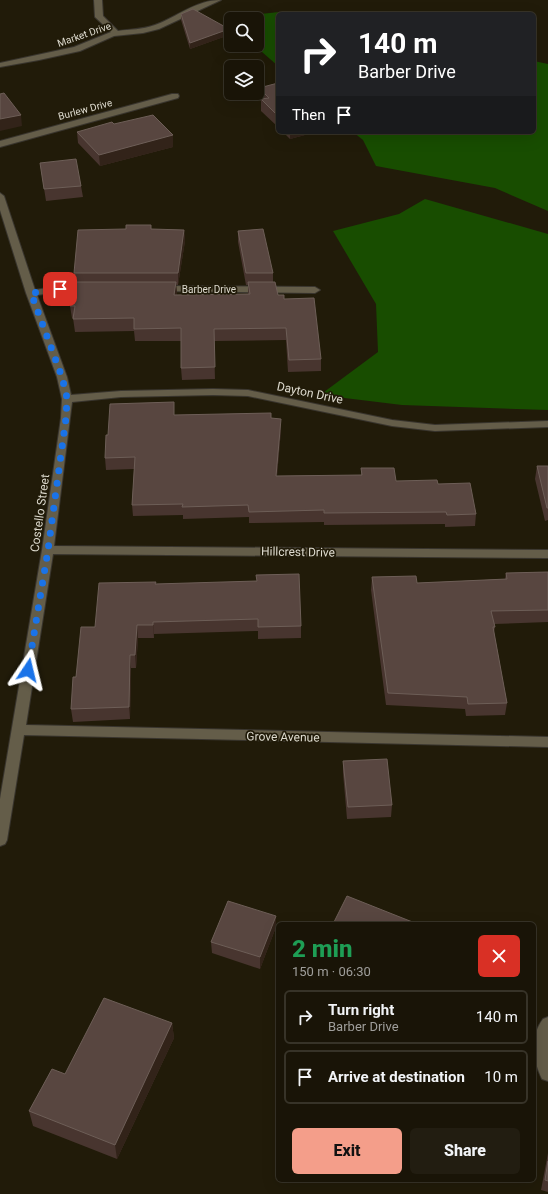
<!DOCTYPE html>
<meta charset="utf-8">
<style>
:root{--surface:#191407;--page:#221d11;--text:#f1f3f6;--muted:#9f9e9b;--line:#373328;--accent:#f49e8a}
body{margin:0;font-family:Roboto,sans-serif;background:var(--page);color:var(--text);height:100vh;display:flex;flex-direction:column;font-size:15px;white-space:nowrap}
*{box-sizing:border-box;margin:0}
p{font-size:13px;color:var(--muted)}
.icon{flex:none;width:22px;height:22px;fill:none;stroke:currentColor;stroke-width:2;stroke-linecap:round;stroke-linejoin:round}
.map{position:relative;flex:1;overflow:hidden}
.details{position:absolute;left:276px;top:922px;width:260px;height:260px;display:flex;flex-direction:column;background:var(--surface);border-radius:6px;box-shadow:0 4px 16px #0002,0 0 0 1px var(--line)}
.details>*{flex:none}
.banner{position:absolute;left:276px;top:12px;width:260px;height:122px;border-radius:6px;box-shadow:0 4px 16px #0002,0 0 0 1px var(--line);background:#202124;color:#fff;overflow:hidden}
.tools{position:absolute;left:224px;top:12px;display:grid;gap:8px}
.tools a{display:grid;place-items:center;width:40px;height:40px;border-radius:6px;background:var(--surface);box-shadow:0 4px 16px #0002,0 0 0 1px var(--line);font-size:20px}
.pin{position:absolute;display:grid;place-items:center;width:34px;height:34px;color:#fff;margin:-17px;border-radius:8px;box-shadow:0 2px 6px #0006}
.me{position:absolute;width:44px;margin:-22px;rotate:10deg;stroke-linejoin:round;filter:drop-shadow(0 0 3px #0008)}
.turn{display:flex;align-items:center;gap:14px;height:84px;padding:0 16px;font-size:18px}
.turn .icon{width:52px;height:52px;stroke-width:2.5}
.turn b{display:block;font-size:28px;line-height:34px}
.then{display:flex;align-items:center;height:38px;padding:0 16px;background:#0003;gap:8px;font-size:15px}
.round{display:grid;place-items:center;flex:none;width:42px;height:42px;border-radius:6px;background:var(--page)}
.head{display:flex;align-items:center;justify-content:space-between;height:68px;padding:0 16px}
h1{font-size:24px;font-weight:800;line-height:30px;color:#1e9e55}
.primary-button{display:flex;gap:8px;margin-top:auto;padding:8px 16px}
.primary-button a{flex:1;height:46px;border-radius:6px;background:var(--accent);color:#111;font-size:16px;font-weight:800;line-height:46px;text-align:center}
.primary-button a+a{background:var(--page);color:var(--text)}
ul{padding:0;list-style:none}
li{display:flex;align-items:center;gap:12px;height:54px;margin:0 8px 6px;padding:0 8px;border:2px solid var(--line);border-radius:6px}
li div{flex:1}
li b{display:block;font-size:15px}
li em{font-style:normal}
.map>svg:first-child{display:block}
.forest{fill:#184d00}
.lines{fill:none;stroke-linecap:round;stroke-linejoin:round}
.street-casing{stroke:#39352e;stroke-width:2}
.street{fill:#645d49;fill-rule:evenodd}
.wall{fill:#48352f}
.shaded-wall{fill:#322319}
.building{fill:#584640;stroke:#6d5e57}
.route{stroke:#1a73e8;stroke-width:7;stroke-dasharray:0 12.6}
.labels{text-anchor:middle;stroke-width:3.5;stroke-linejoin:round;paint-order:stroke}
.far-street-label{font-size:10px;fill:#dedbcf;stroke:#211b09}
.street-label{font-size:12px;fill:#dedbcf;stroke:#211b09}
</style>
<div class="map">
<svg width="548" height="1194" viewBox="0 0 548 1194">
<rect width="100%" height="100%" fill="#211b09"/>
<!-- forest -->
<path class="forest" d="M 279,12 L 337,12 L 396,14 L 278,14 L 278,66 L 254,45 L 257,45 L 257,19 L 231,19 L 231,25 L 225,20 L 251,15 Z
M 534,61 L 548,64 L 548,211 L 495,188 L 376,166 L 363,140 L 353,132 L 534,132 Z
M 425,199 L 548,234 L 548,410 L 402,405 L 320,395 L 378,352 L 376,304 L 333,231 L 399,214 Z"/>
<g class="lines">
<!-- street casing -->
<g class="street-casing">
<path id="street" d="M 94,0 L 102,0 L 103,16 L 118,31 C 130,29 142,30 155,25 C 177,17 196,0 221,0 L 159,29 L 143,33 L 114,36 L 80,51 L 39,60 L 0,67 L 0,63 L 74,47 L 111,32 L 95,17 Z
M 172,94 L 178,94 L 179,96 L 178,98 L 0,147 L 0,141 Z
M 0,193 L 4,196 L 35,290 C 46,288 85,281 93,289 L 88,292 L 60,292 L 37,295 L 67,377 L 71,395 L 121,391 L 213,389 L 248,390 L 392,420 L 435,425 L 548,421 L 548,427 L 435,431 L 392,426 L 248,396 L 213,395 L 121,397 L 72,402 L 54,546 L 548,550 L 548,558 L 53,554 L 26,725 L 548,737 L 548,747 L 24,735 L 7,840 L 5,844 L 0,846 L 0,799 L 42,550 L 61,418 L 62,399 L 57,377 L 26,293 L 0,210 Z
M 160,286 L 315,287 L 320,290 L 315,293 L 157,291 L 155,289 Z
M 548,1017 L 548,1081 L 542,1079 C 533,1060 529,1038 543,1019 Z"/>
</g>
<!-- street -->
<use href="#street" class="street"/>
</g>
<!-- wall -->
<path class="wall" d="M 181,14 L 229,35 L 190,49 L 181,20 Z
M 278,83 L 278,127 L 261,111 L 261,101 L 259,99 L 259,88 Z
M 114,124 L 173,147 L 100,166 L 78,143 L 77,132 Z
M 283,132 L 316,132 L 290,139 Z
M 40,163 L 81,186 L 83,197 L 46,201 Z
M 151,225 L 151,229 L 184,230 L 185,241 L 178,285 L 176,285 L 177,295 L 248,294 L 248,285 L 246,285 L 238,242 L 238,231 L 273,273 L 273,282 L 278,295 L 284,299 L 321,359 L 321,371 L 288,372 L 286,340 L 214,341 L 215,379 L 182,380 L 181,368 L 181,341 L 135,341 L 134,331 L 75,332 L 73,318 L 72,318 L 70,306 L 75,282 L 74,273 L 126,229 Z
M 271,418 L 281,430 L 277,476 L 361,475 L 361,468 L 396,481 L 438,484 L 476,514 L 475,526 L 445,527 L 445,524 L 324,525 L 324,522 L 249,523 L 249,517 L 183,519 L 183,515 L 133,516 L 132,505 L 134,469 L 106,470 L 105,458 L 108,435 Z
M 537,466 L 548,466 L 548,520 L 545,521 L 535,479 Z
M 548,572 L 548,622 L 494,624 L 495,627 L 494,632 L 507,703 L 505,715 L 466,716 L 465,709 L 386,705 L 371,590 L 372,577 L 417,583 L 505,579 L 506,573 Z
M 156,584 L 301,626 L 301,638 L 258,639 L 258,631 L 154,634 L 154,638 L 138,638 L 136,668 L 131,668 L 130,719 L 73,722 L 71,709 L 95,627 Z
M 343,761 L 392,805 L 391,817 L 347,819 L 343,773 Z
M 276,927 L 260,969 L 212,953 L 211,942 Z
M 172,1023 L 174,1038 L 117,1159 L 33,1126 L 29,1111 L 65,1074 Z
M 548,1153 L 548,1192 L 541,1190 Z"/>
<!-- shaded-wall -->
<path class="shaded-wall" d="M 229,29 L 229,35 L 190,49 L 190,43 Z
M 21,115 L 22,126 L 0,131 L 0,119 Z
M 290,132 L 316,132 L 290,139 Z
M 173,135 L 173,147 L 100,166 L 99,155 Z
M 184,230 L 185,241 L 178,285 L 178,273 Z
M 176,282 L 177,294 L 175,307 L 174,295 Z
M 281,419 L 281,430 L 276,488 L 276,476 Z
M 153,622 L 154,634 L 154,638 L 153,625 Z
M 137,625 L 138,638 L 136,668 L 135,655 Z
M 130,655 L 131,668 L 130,719 L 129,707 Z
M 276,916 L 276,927 L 260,969 L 260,957 Z
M 172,1023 L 174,1038 L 117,1159 L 115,1145 Z"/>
<!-- building -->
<path class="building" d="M 193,9 L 229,29 L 190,43 L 181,14 Z
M 278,83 L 278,116 L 261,99 L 269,98 L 259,88 Z
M 4,93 L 21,115 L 0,119 L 0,94 Z
M 153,115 L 173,135 L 99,155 L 77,132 L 112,122 L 114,124 Z
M 76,159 L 81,186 L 44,189 L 40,163 Z
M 126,225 L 151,225 L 151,229 L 184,230 L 178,273 L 74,273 L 78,230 L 126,229 Z
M 263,229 L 273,273 L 246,273 L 238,231 Z
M 73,282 L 176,282 L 174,295 L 250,294 L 248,282 L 275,282 L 278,295 L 284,295 L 284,299 L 314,298 L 321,359 L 289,360 L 286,328 L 214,329 L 215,367 L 181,368 L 181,328 L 134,329 L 134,318 L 73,319 L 75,306 L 70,306 Z
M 174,402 L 174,415 L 271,413 L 271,418 L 281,419 L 276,476 L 362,475 L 361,468 L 394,468 L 396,481 L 437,480 L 438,484 L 470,483 L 476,514 L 447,515 L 446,512 L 324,513 L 324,510 L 249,512 L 248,505 L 182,507 L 183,504 L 132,505 L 135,457 L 105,458 L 106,435 L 108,435 L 110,404 Z
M 537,466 L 548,466 L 548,508 L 547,508 Z
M 548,572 L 548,610 L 491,611 L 495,627 L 493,627 L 507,703 L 468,704 L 467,697 L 388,693 L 372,577 L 416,576 L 417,583 L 507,579 L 506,573 Z
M 299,574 L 301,626 L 258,627 L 258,619 L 153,622 L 153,625 L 137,625 L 135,655 L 130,655 L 129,707 L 71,709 L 73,677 L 76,677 L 81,627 L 95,627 L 99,583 L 156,582 L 155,584 L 257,581 L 256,575 Z
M 387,759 L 392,805 L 348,807 L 343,761 Z
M 347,896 L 415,923 L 415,924 L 333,924 Z
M 228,901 L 276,916 L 260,957 L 211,942 Z
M 104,998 L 172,1023 L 115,1145 L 29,1111 L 52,1069 L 65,1074 Z
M 548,1161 L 548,1181 L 545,1180 Z"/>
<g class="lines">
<!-- route -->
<path class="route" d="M 28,670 L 48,550 L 66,418 L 67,398 L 62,377 L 31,293 L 60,289"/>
</g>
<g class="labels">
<!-- far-street labels -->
<g class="far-street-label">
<text transform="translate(84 34) rotate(-19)" y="4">Market Drive</text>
<text transform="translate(85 109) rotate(-15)" y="4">Burlew Drive</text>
<text x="209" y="293">Barber Drive</text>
</g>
<!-- street labels -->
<g class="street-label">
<text transform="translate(310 393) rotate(12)" y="4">Dayton Drive</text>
<text transform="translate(40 513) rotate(-82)" y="4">Costello Street</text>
<text transform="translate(298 552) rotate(1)" y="4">Hillcrest Drive</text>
<text transform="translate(283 737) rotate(1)" y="4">Grove Avenue</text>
</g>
</g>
</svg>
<div class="tools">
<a><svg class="icon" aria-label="search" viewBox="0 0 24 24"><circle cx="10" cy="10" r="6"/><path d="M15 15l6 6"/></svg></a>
<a><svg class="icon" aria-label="layers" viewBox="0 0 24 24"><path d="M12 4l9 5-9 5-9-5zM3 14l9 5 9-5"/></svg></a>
</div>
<div class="pin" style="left:60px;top:289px;background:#d93025"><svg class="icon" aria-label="arrive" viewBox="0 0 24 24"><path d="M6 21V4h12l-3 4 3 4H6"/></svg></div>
<svg class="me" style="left:28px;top:670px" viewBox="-20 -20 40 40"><path d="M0-17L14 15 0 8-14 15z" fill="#1a73e8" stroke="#fff" stroke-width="4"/></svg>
<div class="banner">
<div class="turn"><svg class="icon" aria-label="right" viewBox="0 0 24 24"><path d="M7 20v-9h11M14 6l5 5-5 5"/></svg><div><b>140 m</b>Barber Drive</div></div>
<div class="then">Then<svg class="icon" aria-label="arrive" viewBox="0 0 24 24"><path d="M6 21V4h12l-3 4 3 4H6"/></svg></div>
</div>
<section class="details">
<div class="head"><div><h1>2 min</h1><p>150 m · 06:30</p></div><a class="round" style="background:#d93025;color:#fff"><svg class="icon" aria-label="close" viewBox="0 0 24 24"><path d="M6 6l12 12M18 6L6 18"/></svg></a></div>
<ul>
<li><svg class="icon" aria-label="right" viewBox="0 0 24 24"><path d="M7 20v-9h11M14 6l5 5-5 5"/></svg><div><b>Turn right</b><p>Barber Drive</p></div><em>140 m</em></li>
<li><svg class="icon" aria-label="arrive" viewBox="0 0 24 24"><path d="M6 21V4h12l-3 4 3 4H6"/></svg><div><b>Arrive at destination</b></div><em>10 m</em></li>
</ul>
<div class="primary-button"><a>Exit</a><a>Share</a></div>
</section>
</div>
